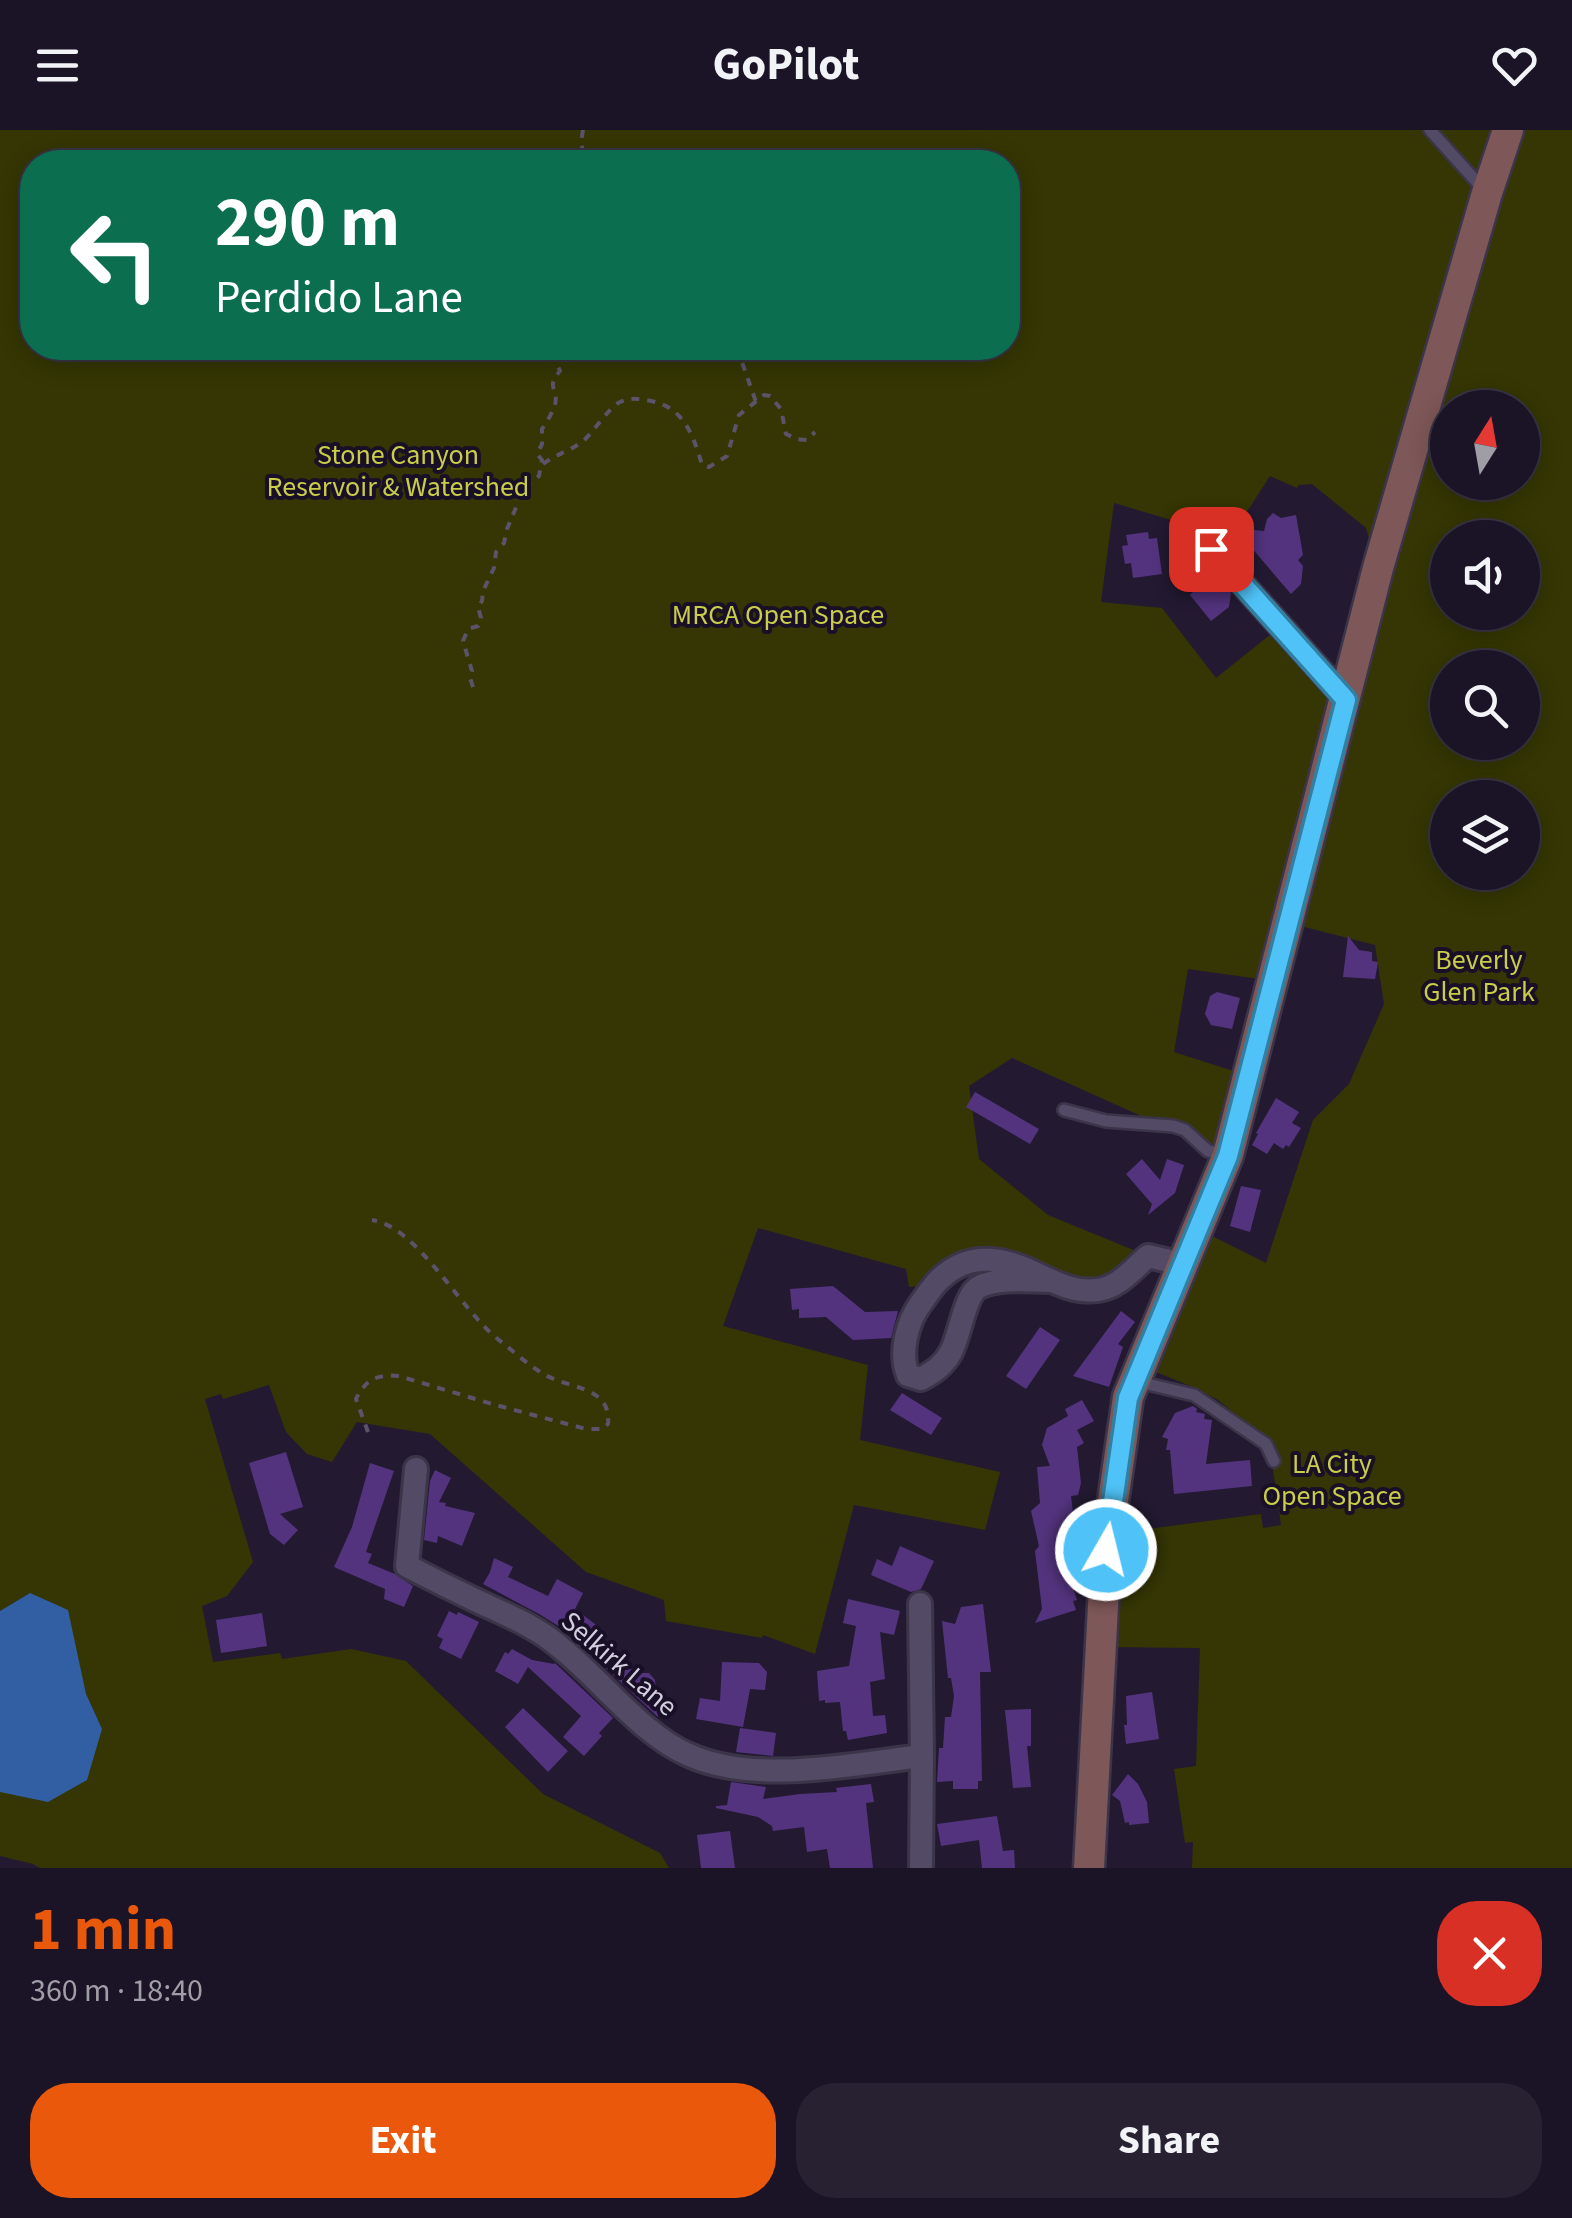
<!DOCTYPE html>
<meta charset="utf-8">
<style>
:root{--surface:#1a1426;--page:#272132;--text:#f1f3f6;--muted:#9f9ea7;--line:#383343;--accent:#ea580c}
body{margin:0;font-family:"Source Sans 3",sans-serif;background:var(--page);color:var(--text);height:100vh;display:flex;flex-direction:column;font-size:38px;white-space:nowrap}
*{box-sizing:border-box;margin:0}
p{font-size:32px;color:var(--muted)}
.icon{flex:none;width:55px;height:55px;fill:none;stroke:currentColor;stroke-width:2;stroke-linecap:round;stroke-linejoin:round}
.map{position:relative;height:1738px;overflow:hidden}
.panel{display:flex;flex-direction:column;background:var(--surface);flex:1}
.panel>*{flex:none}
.hud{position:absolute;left:20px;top:20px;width:1000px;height:210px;border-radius:40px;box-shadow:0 5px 25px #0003,0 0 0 2px var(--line);background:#0b6e4f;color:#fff;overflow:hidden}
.needle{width:65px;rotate:11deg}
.controls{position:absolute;left:1430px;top:260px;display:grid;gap:20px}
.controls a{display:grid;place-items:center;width:110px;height:110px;border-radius:50%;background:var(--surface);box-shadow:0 5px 25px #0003,0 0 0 2px var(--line);font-size:50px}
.pin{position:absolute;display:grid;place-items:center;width:85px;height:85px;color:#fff;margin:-42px;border-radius:20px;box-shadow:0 5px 15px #0006}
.me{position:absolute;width:110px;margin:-55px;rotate:8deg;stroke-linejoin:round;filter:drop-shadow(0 0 8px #0008)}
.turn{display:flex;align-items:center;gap:35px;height:210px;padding:0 30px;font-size:45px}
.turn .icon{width:130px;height:130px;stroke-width:2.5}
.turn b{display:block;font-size:70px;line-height:85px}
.round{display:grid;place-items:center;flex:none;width:105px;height:105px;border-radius:40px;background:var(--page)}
.overview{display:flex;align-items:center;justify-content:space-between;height:170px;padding:0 30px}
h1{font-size:60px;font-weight:700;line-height:75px;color:var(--accent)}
.primary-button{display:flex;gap:20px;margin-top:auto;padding:20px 30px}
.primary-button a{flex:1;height:115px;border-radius:40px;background:var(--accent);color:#fff;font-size:40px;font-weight:700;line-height:115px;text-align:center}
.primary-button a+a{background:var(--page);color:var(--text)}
header{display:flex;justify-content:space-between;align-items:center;height:130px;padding:0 30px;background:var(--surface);font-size:45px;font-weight:700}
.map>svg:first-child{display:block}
.green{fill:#353603;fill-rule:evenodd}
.water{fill:#325ea4}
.building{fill:#53337e}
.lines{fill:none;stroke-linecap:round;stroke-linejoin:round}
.lane-casing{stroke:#3c3549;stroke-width:16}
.street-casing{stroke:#3c3549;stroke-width:28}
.secondary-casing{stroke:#3c3549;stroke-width:35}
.path{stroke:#5b5369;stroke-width:4;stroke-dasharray:8 8;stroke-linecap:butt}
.lane{stroke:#534a65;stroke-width:11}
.street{stroke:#534a65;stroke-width:22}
.secondary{stroke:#7e5758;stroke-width:30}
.route-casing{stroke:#337fa1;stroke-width:25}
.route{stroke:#4fc3f7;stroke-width:18}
.labels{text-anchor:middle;stroke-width:8;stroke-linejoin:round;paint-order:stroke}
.park-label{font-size:28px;fill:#cacd47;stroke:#191027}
.street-label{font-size:28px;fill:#d4cfdf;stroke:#191027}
</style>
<header><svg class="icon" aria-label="menu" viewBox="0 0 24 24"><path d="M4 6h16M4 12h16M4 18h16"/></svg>GoPilot<svg class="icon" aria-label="heart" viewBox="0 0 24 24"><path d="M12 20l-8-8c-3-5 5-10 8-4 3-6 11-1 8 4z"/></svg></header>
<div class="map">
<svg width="1572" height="1738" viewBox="0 0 1572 1738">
<rect width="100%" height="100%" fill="#231a32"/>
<!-- green -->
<path class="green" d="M 0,0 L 1572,0 L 1572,1738 L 1192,1738 L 1193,1712 L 1185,1713 L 1174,1639 L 1196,1636 L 1200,1518 L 1101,1517 L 1106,1420 L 1142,1415 L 1140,1400 L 1261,1384 L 1263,1398 L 1281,1395 L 1269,1312 L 1218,1270 L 1193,1257 L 1141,1236 L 1198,1099 L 1266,1133 L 1313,990 L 1349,954 L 1384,874 L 1375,815 L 1289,793 L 1273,851 L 1188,839 L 1174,922 L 1249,946 L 1228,1025 L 1012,928 L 969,956 L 979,1029 L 1048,1085 L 1148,1126 L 1095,1160 L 990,1128 L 931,1155 L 909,1157 L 906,1139 L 758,1098 L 723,1196 L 868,1235 L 860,1310 L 1000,1342 L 985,1400 L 854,1375 L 815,1524 L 763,1505 L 762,1508 L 666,1491 L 664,1470 L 586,1442 L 430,1304 L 357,1292 L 332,1332 L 307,1324 L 286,1302 L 269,1255 L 223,1269 L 221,1264 L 205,1269 L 253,1432 L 227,1466 L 202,1476 L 213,1532 L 280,1523 L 282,1529 L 351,1519 L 406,1531 L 543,1664 L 660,1723 L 669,1738 L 40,1738 L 33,1734 L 0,1726 L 0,1486 L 30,1463 L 0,1481 ZM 32,32 L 1008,32 L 1008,218 L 32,218 ZM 1448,278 L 1522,278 L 1522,352 L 1448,352 ZM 1270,346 L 1297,358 L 1298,355 L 1312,354 L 1366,398 L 1378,438 L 1346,569 L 1281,496 L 1216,548 L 1162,478 L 1101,472 L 1114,373 L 1171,390 L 1243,388 ZM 1448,408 L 1522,408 L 1522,482 L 1448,482 ZM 1448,538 L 1522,538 L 1522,612 L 1448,612 ZM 1448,668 L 1522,668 L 1522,742 L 1448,742 Z"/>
<!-- water -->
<path class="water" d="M 30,1463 L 68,1480 L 86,1564 L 102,1599 L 87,1650 L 48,1672 L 0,1662 L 0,1481 Z"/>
<!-- building -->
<path class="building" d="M 1273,383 L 1281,388 L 1296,385 L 1303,425 L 1298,430 L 1303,436 L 1301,454 L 1291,464 L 1244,409 L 1254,400 L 1264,401 L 1267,389 Z
M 1148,402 L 1149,409 L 1157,408 L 1162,444 L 1133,448 L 1131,433 L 1125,434 L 1122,416 L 1128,415 L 1126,405 Z
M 1193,426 L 1231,463 L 1229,477 L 1211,491 L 1190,465 L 1193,462 L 1175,440 Z
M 1348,806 L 1359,820 L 1372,822 L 1372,831 L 1378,832 L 1375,849 L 1343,847 Z
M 1217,862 L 1240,868 L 1232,899 L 1211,895 L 1205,884 L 1210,866 Z
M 975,962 L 1039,999 L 1030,1014 L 966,977 Z
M 1276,968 L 1299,982 L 1292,993 L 1301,998 L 1289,1017 L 1286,1015 L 1283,1019 L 1274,1013 L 1267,1024 L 1252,1015 L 1258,1004 L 1256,1003 Z
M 1142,1029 L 1160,1050 L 1167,1029 L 1184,1035 L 1175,1063 L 1148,1085 L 1152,1074 L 1126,1044 Z
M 1241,1056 L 1261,1060 L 1250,1102 L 1230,1096 Z
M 833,1156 L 865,1182 L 898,1181 L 891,1208 L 853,1210 L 826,1187 L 799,1188 L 799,1179 L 792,1180 L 790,1159 Z
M 1121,1181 L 1135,1192 L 1118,1214 L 1123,1217 L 1109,1257 L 1073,1246 Z
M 1040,1197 L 1060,1210 L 1026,1259 L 1006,1246 Z
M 902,1263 L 942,1288 L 931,1305 L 890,1280 Z
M 1082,1270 L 1094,1291 L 1077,1300 L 1084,1313 L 1077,1317 L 1081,1353 L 1078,1365 L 1071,1366 L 1074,1391 L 1072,1391 L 1072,1406 L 1077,1434 L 1071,1452 L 1077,1470 L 1073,1471 L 1076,1480 L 1035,1493 L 1042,1479 L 1035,1421 L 1039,1416 L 1031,1381 L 1040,1373 L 1037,1337 L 1050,1336 L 1042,1315 L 1047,1298 L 1068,1286 L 1065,1279 Z
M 1193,1276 L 1197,1279 L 1196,1282 L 1205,1284 L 1204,1289 L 1212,1290 L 1206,1334 L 1250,1330 L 1252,1356 L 1174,1364 L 1170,1320 L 1166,1320 L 1168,1309 L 1162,1307 L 1175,1283 Z
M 286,1322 L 303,1377 L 280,1384 L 298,1400 L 284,1415 L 270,1404 L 249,1333 Z
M 370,1333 L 394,1341 L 366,1422 L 372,1424 L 368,1433 L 395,1444 L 413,1456 L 404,1477 L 384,1469 L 385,1459 L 334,1437 L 352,1397 Z
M 435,1340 L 451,1348 L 439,1372 L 446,1373 L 445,1376 L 475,1383 L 462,1416 L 438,1406 L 437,1413 L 424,1410 L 430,1351 Z
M 900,1416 L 934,1431 L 921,1459 L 911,1462 L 871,1445 L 877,1429 L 892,1436 Z
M 494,1428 L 513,1437 L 508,1447 L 548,1466 L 557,1449 L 583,1463 L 575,1479 L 608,1504 L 601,1513 L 636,1543 L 649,1543 L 655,1550 L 658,1587 L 584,1518 L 586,1513 L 539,1484 L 483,1454 L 490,1442 Z
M 848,1469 L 900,1481 L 894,1505 L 880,1502 L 885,1549 L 870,1552 L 873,1586 L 885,1585 L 887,1603 L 848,1610 L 846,1601 L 843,1601 L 840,1572 L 825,1573 L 825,1570 L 819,1571 L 817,1541 L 849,1536 L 856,1496 L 843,1493 Z
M 983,1474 L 991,1542 L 980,1542 L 982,1651 L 978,1651 L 978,1659 L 953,1659 L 953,1651 L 937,1652 L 939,1618 L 943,1618 L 945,1587 L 951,1587 L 954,1566 L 951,1548 L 948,1548 L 942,1491 L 955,1494 L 961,1477 Z
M 449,1481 L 457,1485 L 458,1482 L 479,1492 L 461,1529 L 439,1518 L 443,1509 L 437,1506 Z
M 262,1483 L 267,1516 L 221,1523 L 216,1490 Z
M 512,1519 L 532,1530 L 554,1534 L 555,1533 L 613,1588 L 599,1603 L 602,1606 L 584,1626 L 563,1607 L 581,1586 L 528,1537 L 518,1554 L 495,1541 L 505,1522 L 508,1524 Z
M 722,1532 L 759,1533 L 767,1542 L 765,1560 L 750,1559 L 743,1597 L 696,1589 L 700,1568 L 720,1571 Z
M 1152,1562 L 1159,1609 L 1126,1614 L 1124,1595 L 1127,1595 L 1126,1566 Z
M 523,1578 L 568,1621 L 548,1642 L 505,1597 Z
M 1031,1579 L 1031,1616 L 1027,1616 L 1031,1657 L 1013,1658 L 1005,1580 Z
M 740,1598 L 776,1603 L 773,1626 L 736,1622 Z
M 1128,1644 L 1138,1654 L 1147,1672 L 1149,1693 L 1129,1695 L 1129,1692 L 1125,1693 L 1120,1671 L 1112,1665 Z
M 731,1652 L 766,1657 L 763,1669 L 800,1664 L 837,1662 L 836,1658 L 871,1654 L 874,1672 L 866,1673 L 873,1738 L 830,1738 L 827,1719 L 807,1722 L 804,1697 L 773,1701 L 772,1696 L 758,1687 L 716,1678 L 716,1676 L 727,1675 Z
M 997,1686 L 1003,1721 L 1014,1720 L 1015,1738 L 982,1738 L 979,1710 L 941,1716 L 937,1694 Z
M 730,1701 L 735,1738 L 701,1738 L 697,1705 Z"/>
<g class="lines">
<!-- lane casing -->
<g class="lane-casing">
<path id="lane" d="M 1430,0 L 1484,60
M 1064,980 L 1106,991 L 1173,996 L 1185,1000 L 1208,1021 L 1224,1024
M 1135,1251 L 1194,1265 L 1266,1314 L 1274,1331"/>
</g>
<!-- street casing -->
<g class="street-casing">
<path id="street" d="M 1211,419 L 1346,569
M 1052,1151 C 1030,1151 999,1147 979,1157 C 965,1164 960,1205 951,1222 C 944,1235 934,1242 921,1249 L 908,1245 C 899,1223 907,1192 921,1173 C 927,1165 933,1155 940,1149 C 970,1120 1005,1128 1039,1145 C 1058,1154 1076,1163 1098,1160 C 1119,1157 1132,1140 1148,1126 L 1182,1134
M 416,1339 L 407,1436 C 430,1448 452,1459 475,1470 C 505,1484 536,1496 561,1518 C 601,1550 642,1605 689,1625 C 756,1655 852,1634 922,1626
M 920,1474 L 922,1626 L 921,1738"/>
</g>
<!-- secondary casing -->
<g class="secondary-casing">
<path id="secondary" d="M 1089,1738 L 1106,1420 L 1128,1267 L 1228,1025 L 1378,438 L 1487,63 L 1508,0"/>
</g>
<!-- path -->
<path class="path" d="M 583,0 L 581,12 L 585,32
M 737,218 L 756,272
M 543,334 C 556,324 569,322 583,311 C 594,302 608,278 620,272 C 631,267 640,269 651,271 C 684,277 694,307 702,335 L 709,337 L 727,326 L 739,285 L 764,265 L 770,266 L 781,279 L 786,304 L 797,309 L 807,310 L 815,302
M 473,557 L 470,548 L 472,541 L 463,511 L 468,499 L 478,496 L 481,488 L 478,477 L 482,471 L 483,461 L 494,438 L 496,422 L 504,413 L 507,399 L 517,375 L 519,360 L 539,346 L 542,330 L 537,324 L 542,314 L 542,299 C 547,292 552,283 555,275 C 559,258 545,258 560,241 L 558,236 L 563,226 L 561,218
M 368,1302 L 356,1269 C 366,1249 377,1244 399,1246 L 492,1274 L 586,1299 L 602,1299 L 608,1294 C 612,1255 566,1259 542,1243 C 527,1234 513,1221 499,1210 C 462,1182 417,1096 372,1090"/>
<!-- lane -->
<use href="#lane" class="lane"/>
<!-- street -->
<use href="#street" class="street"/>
<!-- secondary -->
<use href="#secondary" class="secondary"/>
</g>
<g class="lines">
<!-- route casing -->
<g class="route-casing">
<path id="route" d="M 1106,1420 L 1128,1268 L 1228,1026 L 1346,570 L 1211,419"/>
</g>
<!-- route -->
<use href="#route" class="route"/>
</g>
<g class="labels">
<!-- park labels -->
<g class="park-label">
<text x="398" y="334">Stone Canyon<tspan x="398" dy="32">Reservoir &amp; Watershed</tspan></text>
<text x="778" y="494">MRCA Open Space</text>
<text x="1479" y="839">Beverly<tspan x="1479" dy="32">Glen Park</tspan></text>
<text x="1332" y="1343">LA City<tspan x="1332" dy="32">Open Space</tspan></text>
</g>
<!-- street labels -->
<g class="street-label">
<text transform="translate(620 1533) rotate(41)" y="10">Selkirk Lane</text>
</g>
</g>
</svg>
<div class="controls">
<a><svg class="needle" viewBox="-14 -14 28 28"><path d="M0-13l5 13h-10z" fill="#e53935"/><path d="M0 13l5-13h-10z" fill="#9f9ea7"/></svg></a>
<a><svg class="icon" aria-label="sound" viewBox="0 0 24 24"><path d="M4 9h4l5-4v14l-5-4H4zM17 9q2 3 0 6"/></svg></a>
<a><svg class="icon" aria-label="search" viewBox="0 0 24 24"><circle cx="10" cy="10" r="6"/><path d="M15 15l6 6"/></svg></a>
<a><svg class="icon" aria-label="layers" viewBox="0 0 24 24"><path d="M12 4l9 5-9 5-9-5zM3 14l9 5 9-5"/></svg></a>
</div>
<div class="pin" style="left:1211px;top:419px;background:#d93025"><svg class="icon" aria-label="arrive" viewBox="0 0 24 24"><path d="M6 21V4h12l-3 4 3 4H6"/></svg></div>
<svg class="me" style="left:1106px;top:1420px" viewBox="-20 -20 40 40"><circle r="17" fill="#4fc3f7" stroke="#fff" stroke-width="3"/><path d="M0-11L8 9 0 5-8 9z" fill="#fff"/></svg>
<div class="hud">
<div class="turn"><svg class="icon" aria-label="left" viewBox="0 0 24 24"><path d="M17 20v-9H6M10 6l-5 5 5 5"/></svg><div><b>290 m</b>Perdido Lane</div></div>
</div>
</div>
<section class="panel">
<div class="overview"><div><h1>1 min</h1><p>360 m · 18:40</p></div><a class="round" style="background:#d93025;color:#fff"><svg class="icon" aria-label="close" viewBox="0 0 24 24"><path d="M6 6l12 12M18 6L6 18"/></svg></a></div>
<div class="primary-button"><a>Exit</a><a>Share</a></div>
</section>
